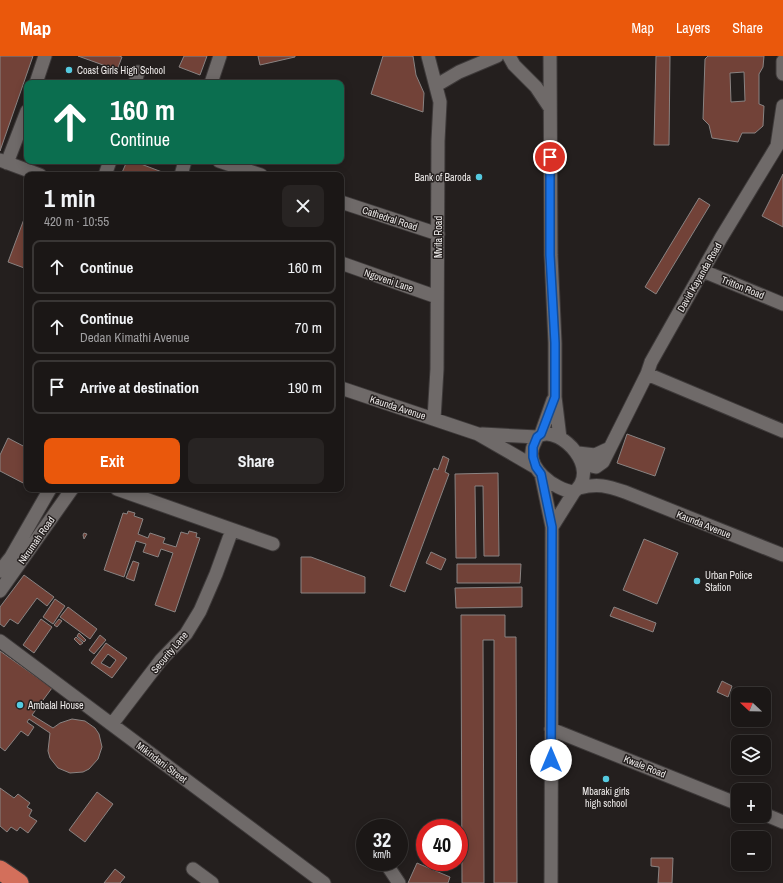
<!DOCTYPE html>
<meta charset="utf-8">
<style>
:root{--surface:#1b1716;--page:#282423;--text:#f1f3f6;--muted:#a09fa1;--line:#393635;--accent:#ea580c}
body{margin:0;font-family:"Archivo Narrow",sans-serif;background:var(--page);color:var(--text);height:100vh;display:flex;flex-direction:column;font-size:15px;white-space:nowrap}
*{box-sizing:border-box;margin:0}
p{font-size:13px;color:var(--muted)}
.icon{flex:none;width:22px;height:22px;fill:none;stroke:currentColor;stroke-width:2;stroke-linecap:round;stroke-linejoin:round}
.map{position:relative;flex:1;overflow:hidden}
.panel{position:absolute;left:24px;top:116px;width:320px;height:320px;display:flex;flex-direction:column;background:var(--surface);border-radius:8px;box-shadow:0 2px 10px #0003,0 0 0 1px var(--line)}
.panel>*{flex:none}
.top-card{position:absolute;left:24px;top:24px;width:320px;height:84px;border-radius:8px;box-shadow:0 2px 10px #0003,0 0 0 1px var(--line);background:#0b6e4f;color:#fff;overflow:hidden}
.needle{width:26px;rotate:292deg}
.fabs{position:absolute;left:731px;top:631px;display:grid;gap:8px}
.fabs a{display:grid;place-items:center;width:40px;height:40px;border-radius:8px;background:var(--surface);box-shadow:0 2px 10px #0003,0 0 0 1px var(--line);font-size:20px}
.speed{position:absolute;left:356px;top:763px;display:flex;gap:8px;font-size:20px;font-weight:700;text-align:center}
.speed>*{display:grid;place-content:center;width:52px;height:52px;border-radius:50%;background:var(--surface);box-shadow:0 2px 10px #0003,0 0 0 1px var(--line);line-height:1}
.speed small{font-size:10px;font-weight:400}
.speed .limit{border:6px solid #d22;background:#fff;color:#111}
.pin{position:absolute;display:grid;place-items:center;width:34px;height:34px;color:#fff;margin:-17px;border:2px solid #fff;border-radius:50%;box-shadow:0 1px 4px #0007}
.me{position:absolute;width:44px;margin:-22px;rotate:0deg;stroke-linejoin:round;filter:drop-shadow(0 0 3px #0008)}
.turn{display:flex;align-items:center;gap:14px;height:84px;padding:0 20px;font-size:18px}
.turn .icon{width:52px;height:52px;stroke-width:2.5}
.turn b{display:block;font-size:28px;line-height:34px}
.round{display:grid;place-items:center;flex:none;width:42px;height:42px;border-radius:8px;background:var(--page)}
.head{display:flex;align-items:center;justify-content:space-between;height:68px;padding:0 20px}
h1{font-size:24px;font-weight:700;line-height:30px}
.button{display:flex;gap:8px;margin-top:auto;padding:8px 20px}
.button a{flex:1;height:46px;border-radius:8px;background:var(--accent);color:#fff;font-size:16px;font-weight:700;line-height:46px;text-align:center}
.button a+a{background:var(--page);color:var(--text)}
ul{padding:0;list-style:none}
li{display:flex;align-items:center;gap:12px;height:54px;margin:0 8px 6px;padding:0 12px;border:2px solid var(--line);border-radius:8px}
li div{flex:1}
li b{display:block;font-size:15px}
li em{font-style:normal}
header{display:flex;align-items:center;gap:24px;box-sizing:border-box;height:56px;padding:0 20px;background:var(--accent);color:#fff}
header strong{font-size:19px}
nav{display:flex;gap:22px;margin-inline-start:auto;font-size:14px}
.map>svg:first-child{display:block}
.building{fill:#724238;stroke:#898382;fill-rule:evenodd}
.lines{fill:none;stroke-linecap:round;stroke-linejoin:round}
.minor-casing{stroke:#3e3a3a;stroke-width:15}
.highway-casing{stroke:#3e3a3a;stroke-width:21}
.minor{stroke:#6f6a69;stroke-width:13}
.highway{stroke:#d36f5b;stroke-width:19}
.route-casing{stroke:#114b97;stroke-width:10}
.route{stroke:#1a73e8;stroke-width:7}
.poi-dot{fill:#55cae0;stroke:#241f1e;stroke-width:1.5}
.labels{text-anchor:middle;stroke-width:3;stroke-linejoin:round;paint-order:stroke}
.poi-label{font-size:10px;fill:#edeae9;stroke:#241f1e;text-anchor:start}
.street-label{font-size:10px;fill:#edeae9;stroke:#241f1e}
</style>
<header>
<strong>Map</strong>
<nav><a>Map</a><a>Layers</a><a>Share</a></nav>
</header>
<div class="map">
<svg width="783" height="827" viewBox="0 0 783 827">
<rect width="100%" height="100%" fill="#241f1e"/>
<!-- building -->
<path class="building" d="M 0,0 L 33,0 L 0,95 Z
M 78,0 L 119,0 L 122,1 L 117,14 Z
M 184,0 L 207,0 L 200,19 L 179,11 Z
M 258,0 L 295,0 L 295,1 L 260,9 Z
M 383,0 L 413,0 L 416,19 L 424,37 L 423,56 L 371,38 Z
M 656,0 L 670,0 L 669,89 L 654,89 Z
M 708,0 L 764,0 L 763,11 L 759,18 L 759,48 L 764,50 L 763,70 L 755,77 L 742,77 L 738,86 L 712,82 L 709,69 L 703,63 L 705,3 ZM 744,16 L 745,45 L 731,46 L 730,17 Z
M 127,105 L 133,105 L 170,119 L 121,119 Z
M 783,118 L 783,171 L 762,160 Z
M 699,142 L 710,149 L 656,238 L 645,231 Z
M 27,155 L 27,213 L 8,206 Z
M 627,378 L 665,392 L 655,420 L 617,407 Z
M 8,382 L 27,392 L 27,429 L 0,415 L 0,399 Z
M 443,400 L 449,403 L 445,416 L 449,418 L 405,536 L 390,530 L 434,412 L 438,414 Z
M 498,417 L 499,500 L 484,500 L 483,430 L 475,430 L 476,502 L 456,502 L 455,418 Z
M 128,455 L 135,457 L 134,460 L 143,463 L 138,478 L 148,482 L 150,477 L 165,482 L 163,487 L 176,491 L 181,476 L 188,478 L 189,475 L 197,477 L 196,481 L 200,482 L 175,556 L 155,549 L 173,497 L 161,493 L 158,501 L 143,496 L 146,488 L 136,485 L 124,521 L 104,514 L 123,457 L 127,458 Z
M 84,477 L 87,478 L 84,483 L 83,479 Z
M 644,483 L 678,497 L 657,548 L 623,534 Z
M 431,496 L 446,503 L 441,514 L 426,507 Z
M 301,501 L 311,501 L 365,521 L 365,537 L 301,537 Z
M 133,505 L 139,507 L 134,525 L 126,522 Z
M 457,508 L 521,508 L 520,527 L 457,527 Z
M 24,519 L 54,541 L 47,550 L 37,542 L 18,568 L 10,563 L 4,571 L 0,568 L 0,551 Z
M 522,531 L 522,551 L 456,552 L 455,532 Z
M 55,543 L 65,550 L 53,568 L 43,561 Z
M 68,551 L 97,573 L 90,583 L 60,561 Z
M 614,551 L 656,567 L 653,576 L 610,560 Z
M 461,559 L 505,559 L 505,581 L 516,581 L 517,827 L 494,827 L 494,584 L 483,584 L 484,827 L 462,827 Z
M 41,563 L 52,571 L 34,597 L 23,589 Z
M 59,563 L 62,565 L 57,571 L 54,569 Z
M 79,577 L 86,584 L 84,586 L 77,580 Z
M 100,579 L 106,584 L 94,598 L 89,594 Z
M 76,581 L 83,587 L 80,589 L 74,583 Z
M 106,587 L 127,602 L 112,622 L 91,607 ZM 108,598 L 116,604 L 110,612 L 101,607 Z
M 0,595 L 52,632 L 32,659 L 53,672 L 60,667 L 72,663 L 85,665 L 95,672 L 99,678 L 102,691 L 98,703 L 89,713 L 83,716 L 70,717 L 58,712 L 50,702 L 48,695 L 50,677 L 29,663 L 27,666 L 34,671 L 28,680 L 21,675 L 5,695 L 0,691 Z
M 722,625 L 732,630 L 728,641 L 717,636 Z
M 0,732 L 14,742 L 18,738 L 30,747 L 27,751 L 32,754 L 29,760 L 37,765 L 28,777 L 20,771 L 17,775 L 11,771 L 7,776 L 0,770 Z
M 97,736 L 113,748 L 85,786 L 69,774 Z
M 651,802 L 673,802 L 672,827 L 658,827 L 659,811 L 651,810 Z
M 417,807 L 450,821 L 448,827 L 408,827 Z
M 115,813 L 125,821 L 120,827 L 104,827 Z"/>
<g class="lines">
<!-- minor casing -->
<g class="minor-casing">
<path id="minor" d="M 428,0 L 440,46 L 438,85 L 437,313 L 434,363
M 509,0 L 514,9 L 536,31 L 550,52
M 550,0 L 551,199 L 555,287 L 555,341 L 560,382
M 783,5 L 783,18
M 36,27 L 45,0
M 135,27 L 138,16
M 211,27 L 220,0
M 437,29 L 459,16 L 497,0
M 0,104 L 40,119
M 219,105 L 261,119
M 7,107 L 27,55
M 105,119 L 110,105
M 181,119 L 185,105
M 341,146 L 438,178
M 341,207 L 437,241
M 703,215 L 783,248
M 647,318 L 783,375
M 341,332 L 478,378 L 535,411
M 482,378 L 537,381
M 541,378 L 553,344
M 578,397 L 595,399 L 610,392
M 582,408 L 596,411 L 603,406 L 647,318 L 651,306 L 721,182 L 777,90 L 783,50
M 541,418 L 552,471 L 551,827
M 579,432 C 598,427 607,430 625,436 L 783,499
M 117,433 L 273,488
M 552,471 L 574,436 C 602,413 561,371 541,379 C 537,380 536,384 534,388 C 523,411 555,434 574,436
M 0,515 L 11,501 L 50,433
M 0,535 L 72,433
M 0,585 L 324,827
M 112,668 L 161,604 L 186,578 L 200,555 L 216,518 L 232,474
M 551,673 L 738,748
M 764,758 L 783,766
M 385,806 L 399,827
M 193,813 L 212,827"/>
</g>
<!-- highway casing -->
<g class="highway-casing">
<path id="highway" d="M 0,814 L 19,827"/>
</g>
<!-- minor -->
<use href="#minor" class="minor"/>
<!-- highway -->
<use href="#highway" class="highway"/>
</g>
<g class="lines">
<!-- route casing -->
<g class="route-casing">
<path id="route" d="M 550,101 L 550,199 L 555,287 L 555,341 L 541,378 L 537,381 L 533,391 L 533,401 L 536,411 L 541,418 L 552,471 L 551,704"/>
</g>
<!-- route -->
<use href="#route" class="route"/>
</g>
<!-- markers -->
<g class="poi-dot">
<circle cx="69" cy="14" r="4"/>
<circle cx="479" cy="121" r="4"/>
<circle cx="697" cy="525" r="4"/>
<circle cx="20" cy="649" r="4"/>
<circle cx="606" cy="723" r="4"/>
</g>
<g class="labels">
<!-- poi labels -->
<g class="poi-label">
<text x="77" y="18">Coast Girls High School</text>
<text x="471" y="125" text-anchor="end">Bank of Baroda</text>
<text x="705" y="523">Urban Police<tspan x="705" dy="12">Station</tspan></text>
<text x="28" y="653">Ambalal House</text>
<text x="606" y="739" text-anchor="middle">Mbaraki girls<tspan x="606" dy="12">high school</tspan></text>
</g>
<!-- street labels -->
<g class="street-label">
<text transform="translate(390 162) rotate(18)" y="4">Cathedral Road</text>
<text transform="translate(438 181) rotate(-90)" y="4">Mvita Road</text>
<text transform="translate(699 221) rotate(-60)" y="4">David Kayanda Road</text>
<text transform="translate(389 224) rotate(19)" y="4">Ngoveni Lane</text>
<text transform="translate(743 231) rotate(22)" y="4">Tritton Road</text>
<text transform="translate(398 351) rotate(18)" y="4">Kaunda Avenue</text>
<text transform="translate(704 468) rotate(22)" y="4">Kaunda Avenue</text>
<text transform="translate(36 484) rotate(-55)" y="4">Nkrumah Road</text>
<text transform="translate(169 596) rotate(-50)" y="4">Security Lane</text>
<text transform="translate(162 706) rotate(37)" y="4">Mikindani Street</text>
<text transform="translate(645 710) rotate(22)" y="4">Kwale Road</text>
</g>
</g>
</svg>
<div class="fabs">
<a><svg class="needle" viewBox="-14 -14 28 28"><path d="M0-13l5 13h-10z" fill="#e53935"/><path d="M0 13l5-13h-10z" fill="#a09fa1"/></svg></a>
<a><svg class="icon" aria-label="layers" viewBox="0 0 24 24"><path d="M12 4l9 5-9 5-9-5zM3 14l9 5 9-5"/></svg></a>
<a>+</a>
<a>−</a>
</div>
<div class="speed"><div>32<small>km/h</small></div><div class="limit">40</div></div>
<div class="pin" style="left:550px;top:101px;background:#d93025"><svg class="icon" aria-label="arrive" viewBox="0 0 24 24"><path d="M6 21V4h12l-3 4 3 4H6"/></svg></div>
<svg class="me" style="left:551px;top:704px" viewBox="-20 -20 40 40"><circle r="19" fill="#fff"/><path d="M0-13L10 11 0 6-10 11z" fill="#1a73e8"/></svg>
<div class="top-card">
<div class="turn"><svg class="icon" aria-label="ahead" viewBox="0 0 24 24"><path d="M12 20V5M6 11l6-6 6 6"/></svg><div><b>160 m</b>Continue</div></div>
</div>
<section class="panel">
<div class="head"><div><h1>1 min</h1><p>420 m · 10:55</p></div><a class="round"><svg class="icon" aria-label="close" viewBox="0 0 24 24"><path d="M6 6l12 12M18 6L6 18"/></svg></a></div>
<ul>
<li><svg class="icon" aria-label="ahead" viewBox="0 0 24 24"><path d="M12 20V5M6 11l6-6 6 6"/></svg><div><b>Continue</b></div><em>160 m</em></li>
<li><svg class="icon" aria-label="ahead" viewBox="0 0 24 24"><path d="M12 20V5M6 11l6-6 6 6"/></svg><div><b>Continue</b><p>Dedan Kimathi Avenue</p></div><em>70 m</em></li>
<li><svg class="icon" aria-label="arrive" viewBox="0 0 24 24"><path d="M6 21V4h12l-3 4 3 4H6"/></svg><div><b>Arrive at destination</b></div><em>190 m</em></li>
</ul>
<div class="button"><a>Exit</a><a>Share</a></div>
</section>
</div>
